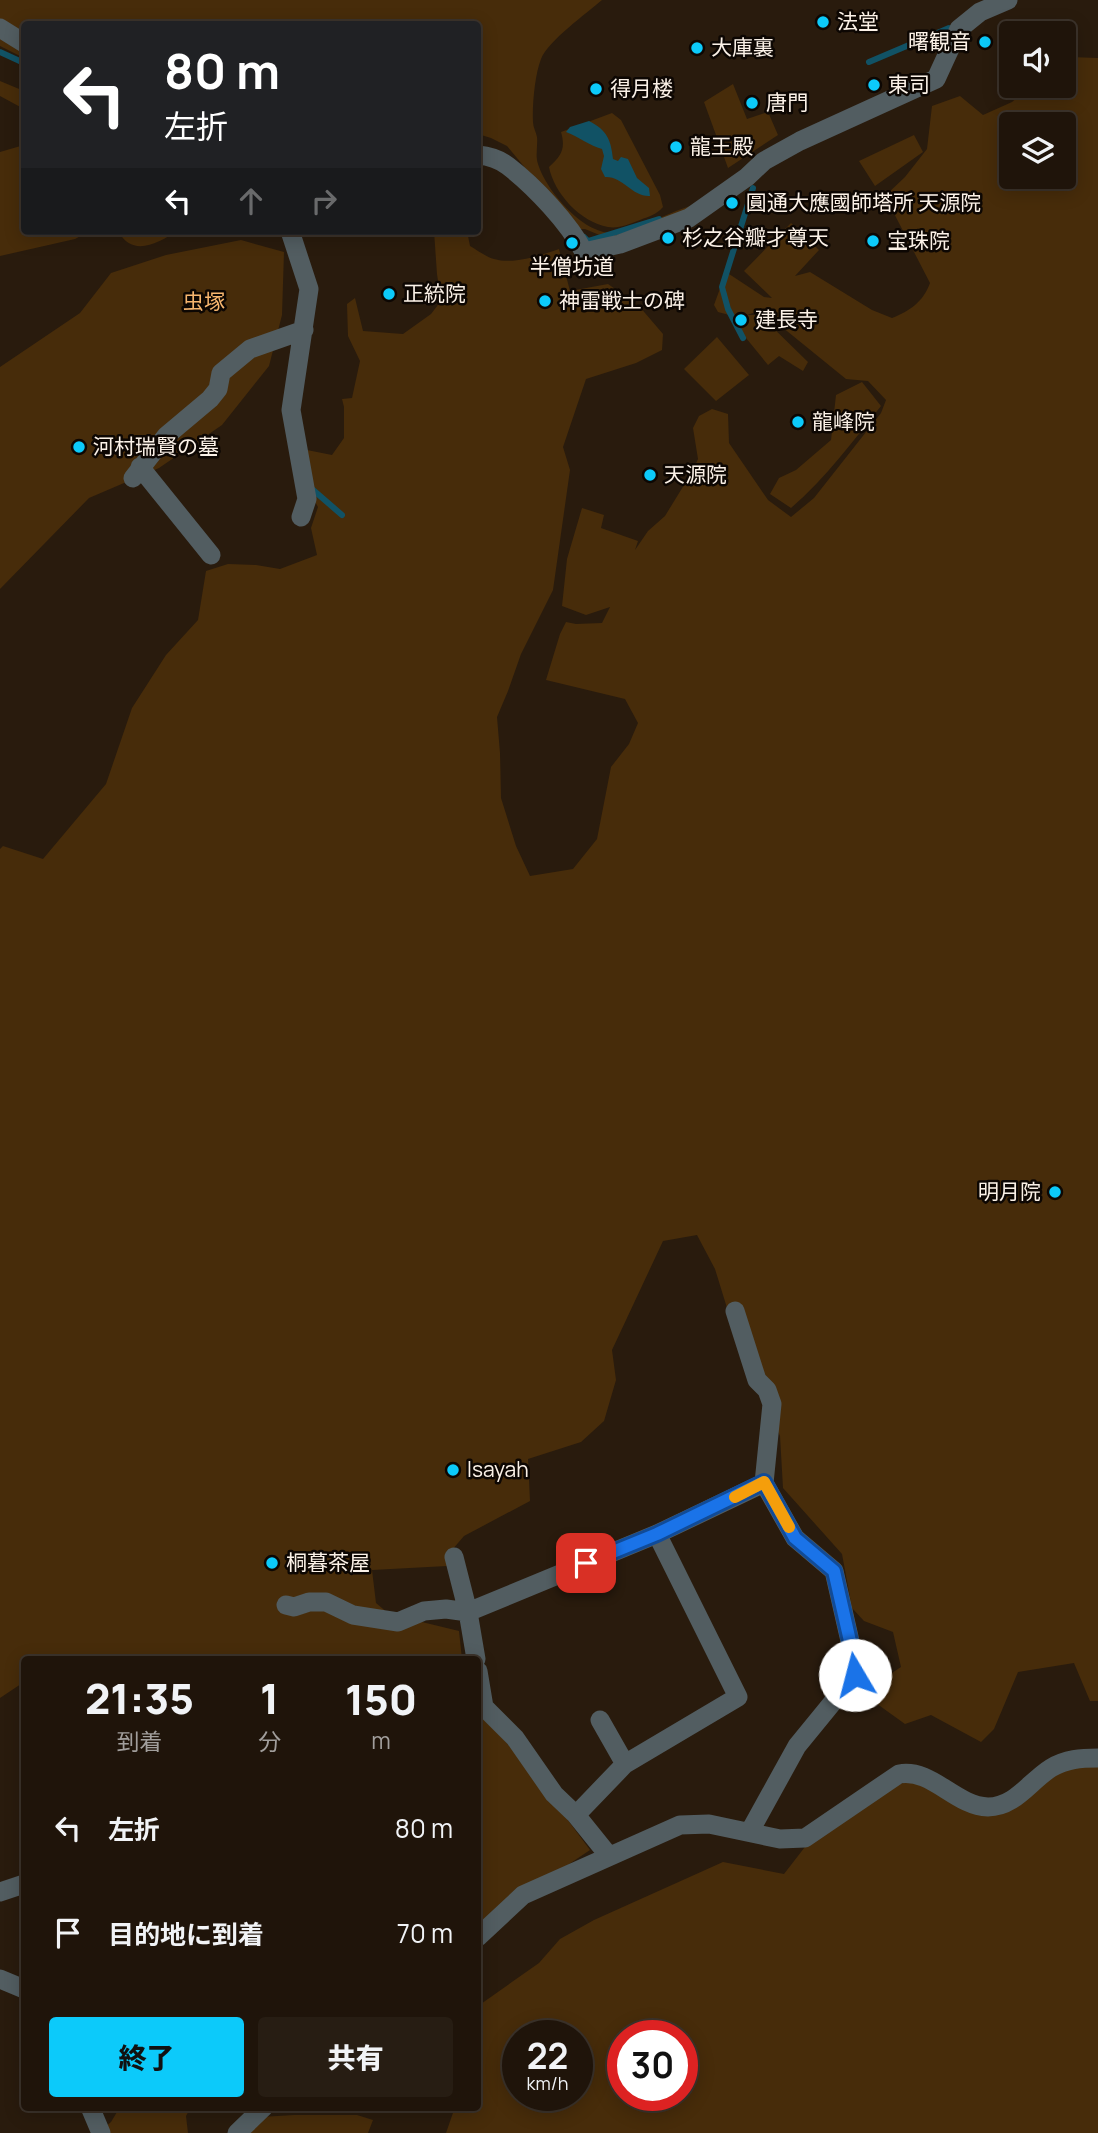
<!DOCTYPE html>
<html lang="ja">
<meta charset="utf-8">
<style>
:root{--surface:#1f140a;--page:#271d13;--text:#f1f3f6;--muted:#a19e9c;--line:#3c332b;--accent:#0ccafa}
body{margin:0;font-family:Manrope,"Noto Sans JP",sans-serif;background:var(--page);color:var(--text);height:100vh;display:flex;flex-direction:column;font-size:26px;white-space:nowrap}
*{box-sizing:border-box;margin:0}
p{font-size:23px;color:var(--muted)}
.icon{flex:none;width:38px;height:38px;fill:none;stroke:currentColor;stroke-width:2;stroke-linecap:round;stroke-linejoin:round}
.map{position:relative;flex:1;overflow:hidden}
.panel{position:absolute;left:21px;top:1656px;width:460px;height:455px;display:flex;flex-direction:column;background:var(--surface);border-radius:7px;box-shadow:0 4px 18px #0003,0 0 0 2px var(--line)}
.panel>*{flex:none}
.hud{position:absolute;left:21px;top:21px;width:460px;height:214px;border-radius:7px;box-shadow:0 4px 18px #0003,0 0 0 2px var(--line);background:#202124;color:#fff;overflow:hidden}
.fabs{position:absolute;left:999px;top:21px;display:grid;gap:14px}
.fabs a{display:grid;place-items:center;width:77px;height:77px;border-radius:7px;background:var(--surface);box-shadow:0 4px 18px #0003,0 0 0 2px var(--line);font-size:35px}
.speed{position:absolute;left:502px;top:2020px;display:flex;gap:14px;font-size:35px;font-weight:700;text-align:center}
.speed>*{display:grid;place-content:center;width:91px;height:91px;border-radius:50%;background:var(--surface);box-shadow:0 4px 18px #0003,0 0 0 2px var(--line);line-height:1}
.speed small{font-size:18px;font-weight:400}
.speed .limit{border:10px solid #d22;background:#fff;color:#111}
.pin{position:absolute;display:grid;place-items:center;width:60px;height:60px;color:#fff;margin:-30px;border-radius:14px;box-shadow:0 4px 10px #0006}
.me{position:absolute;width:77px;margin:-38px;rotate:352deg;stroke-linejoin:round;filter:drop-shadow(0 0 5px #0008)}
.turn{display:flex;align-items:center;gap:24px;height:147px;padding:0 28px;font-size:32px}
.turn .icon{width:91px;height:91px;stroke-width:2.5}
.turn b{display:block;font-size:49px;line-height:60px}
.lanes{display:flex;align-items:center;height:66px;padding:0 28px;background:#0003;justify-content:center;gap:35px;direction:ltr}
.lanes .off{opacity:.35}
.eta{display:flex;justify-content:space-evenly;align-items:center;height:119px;text-align:center}
.eta b{font-size:42px;font-weight:800;line-height:49px}
.button{display:flex;gap:14px;margin-top:auto;padding:14px 28px}
.button a{flex:1;height:80px;border-radius:7px;background:var(--accent);color:#111;font-size:28px;font-weight:800;line-height:80px;text-align:center}
.button a+a{background:var(--page);color:var(--text)}
ul{padding:0;list-style:none}
li{display:flex;align-items:center;gap:21px;height:105px;padding:0 28px}
li div{flex:1}
li b{display:block;font-size:26px}
li em{font-style:normal}
.map>svg:first-child{display:block}
.green{fill:#472c0a;fill-rule:evenodd}
.water{fill:#115265}
.lines{fill:none;stroke-linecap:round;stroke-linejoin:round}
.stream{stroke:#115265;stroke-width:6}
.minor{stroke:#525d61;stroke-width:19}
.route-casing{stroke:#114b97;stroke-width:18}
.route{stroke:#1a73e8;stroke-width:12}
.slow{stroke:#f59e0b;stroke-width:12}
.poi-dot{fill:#0ccafa;stroke:#0d0703;stroke-width:2.5}
.labels{text-anchor:middle;stroke-width:5;stroke-linejoin:round;paint-order:stroke}
.poi-label{font-size:21px;fill:#fbf1e7;stroke:#0d0703;text-anchor:start}
.park-label{font-size:21px;fill:#f7b66f;stroke:#0d0703}
</style>
<div class="map">
<svg width="1098" height="2133" viewBox="0 0 1098 2133">
<rect width="100%" height="100%" fill="#291b0d"/>
<!-- green -->
<path class="green" d="M 0,0 L 602,0 C 587,13 548,41 541,59 C 535,74 532,105 533,122 C 533,127 536,132 537,137 C 538,146 535,155 538,164 C 546,190 582,233 612,233 C 635,234 690,200 701,205 L 609,239 L 585,229 L 576,229 L 507,146 L 491,138 L 478,134 L 478,24 L 24,24 L 24,58 L 0,46 Z
M 1070,57 L 1098,58 L 1098,1701 L 1090,1701 L 1074,1663 L 1018,1672 L 994,1729 L 981,1742 L 931,1715 L 905,1724 L 873,1701 L 878,1682 L 901,1667 L 893,1632 L 864,1621 L 852,1608 L 842,1554 L 783,1488 L 780,1436 L 757,1380 L 740,1350 L 715,1269 L 697,1235 L 663,1241 L 612,1350 L 616,1380 L 604,1421 L 581,1442 L 528,1459 L 530,1501 L 464,1536 L 446,1557 L 447,1566 L 372,1570 L 376,1603 L 389,1614 L 459,1631 L 462,1659 L 24,1659 L 24,1682 L 0,1698 L 0,849 L 3,846 L 43,859 L 106,784 L 132,708 L 166,655 L 198,620 L 206,571 L 228,564 L 256,565 L 280,569 L 317,555 L 311,528 L 318,507 L 314,500 L 302,449 L 332,455 L 344,438 L 344,407 L 342,399 L 352,398 L 360,361 L 348,336 L 347,304 L 355,298 L 363,331 L 403,334 L 431,314 L 441,301 L 437,274 L 434,231 L 467,231 L 470,246 C 477,250 486,257 494,259 C 514,265 541,255 559,249 L 570,291 L 608,284 L 639,306 L 663,334 L 662,350 L 636,363 L 586,379 L 563,447 L 570,470 L 553,590 L 521,654 L 508,691 L 497,717 L 500,753 L 501,798 L 516,846 L 530,876 L 573,869 L 597,839 L 611,767 L 629,744 L 638,723 L 625,699 L 546,680 L 560,634 L 566,622 L 576,624 L 602,623 L 610,607 L 586,615 L 562,606 L 567,559 L 582,508 L 604,515 L 601,528 L 638,541 L 635,550 L 648,531 L 665,516 L 692,472 L 698,459 L 693,428 L 699,416 L 712,409 L 728,414 L 729,443 L 768,500 L 791,517 L 814,498 L 881,413 L 886,400 L 868,381 L 846,379 L 761,310 L 747,315 L 760,315 L 808,362 L 803,371 L 779,356 L 768,365 L 737,327 L 746,315 L 737,317 L 718,312 L 714,305 L 726,272 L 764,297 L 772,298 L 744,271 L 791,223 L 819,250 L 795,276 L 810,272 L 872,310 L 892,318 C 910,311 923,302 930,283 L 885,196 L 905,177 L 927,149 L 932,106 L 960,96 L 983,115 L 1012,102 L 1030,86 L 1064,86 L 1064,61 ZM 1012,124 L 1064,124 L 1064,177 L 1012,177 Z
M 0,81 L 24,91 L 24,109 L 0,96 Z
M 733,84 L 747,119 L 768,112 L 778,135 L 728,168 L 704,102 Z
M 612,113 L 621,120 L 660,195 L 663,207 C 656,215 650,216 640,220 C 630,224 618,229 608,227 C 580,222 554,193 549,167 C 561,156 566,149 561,132 Z
M 914,135 L 923,152 L 875,186 L 859,161 Z
M 24,145 L 24,231 L 90,231 L 75,239 L 0,256 L 0,152 Z
M 118,231 L 178,231 C 157,243 133,258 118,231 Z
M 241,240 L 284,252 L 282,315 L 269,366 L 222,425 L 159,468 L 89,498 L 0,589 L 0,367 L 80,313 L 111,273 L 166,255 Z
M 717,337 L 749,375 L 716,401 L 684,369 Z
M 862,382 L 881,406 C 853,441 825,479 791,508 L 770,494 L 779,478 L 796,470 L 831,440 L 836,395 Z
M 478,1711 L 530,1769 L 590,1850 L 523,1895 L 478,1937 Z
M 1098,1765 L 1098,2133 L 446,2133 L 455,2107 L 478,2107 L 478,2006 L 539,1963 L 560,1939 L 594,1920 L 723,1862 L 784,1874 L 808,1843 L 894,1786 L 909,1781 L 990,1814 L 1050,1777 L 1072,1766 ZM 518,2035 L 578,2035 L 578,2095 L 518,2095 ZM 623,2035 L 682,2035 L 682,2095 L 623,2095 Z
M 120,2107 L 191,2107 L 186,2116 L 188,2133 L 98,2133 L 111,2122 Z
M 294,2115 L 357,2115 L 373,2120 L 368,2133 L 244,2133 L 261,2117 Z"/>
<!-- water -->
<path class="water" d="M 589,121 C 607,130 611,140 613,159 L 618,161 L 621,157 L 628,159 L 637,178 L 649,188 L 650,196 C 632,197 623,176 605,177 L 601,169 L 604,156 L 602,149 C 590,146 579,137 566,132 L 570,127 Z"/>
<g class="lines">
<!-- stream -->
<path class="stream" d="M 0,52 L 24,63
M 869,62 L 949,28
M 584,237 L 588,241 L 659,219
M 743,338 L 728,309 L 722,287 L 753,188
M 312,489 L 342,515"/>
<!-- minor -->
<path class="minor" d="M 0,28 L 24,43
M 478,155 C 489,156 499,159 508,166 C 534,186 569,223 584,252 L 620,244 L 689,218 L 747,177 L 764,161 L 800,141 L 936,79 L 959,29 L 980,12 L 1008,0
M 290,231 L 309,289 L 291,410 L 307,499 L 301,517
M 140,467 L 211,555
M 133,478 L 166,436 L 210,399 L 218,389 L 221,373 L 250,349 L 304,330
M 735,1311 L 757,1380 L 767,1390 L 772,1404 L 764,1483
M 454,1557 L 468,1612 L 476,1659
M 286,1605 L 294,1607 L 309,1602 L 326,1602 L 353,1615 L 398,1622 L 424,1611 L 446,1609 L 468,1612 L 657,1534 L 764,1483 L 795,1538 L 834,1571 L 855,1663 L 855,1675 L 797,1746 L 750,1831
M 478,1671 L 484,1707 L 515,1738 L 554,1794 L 576,1815 L 609,1856
M 600,1720 L 625,1764
M 576,1815 L 625,1764 L 738,1697 L 657,1534
M 0,1892 L 24,1884
M 478,1937 L 523,1895 L 680,1825 L 709,1824 L 780,1839 L 805,1838 L 899,1774 C 932,1768 955,1806 988,1807 C 1015,1807 1030,1781 1051,1768 C 1066,1759 1081,1758 1098,1758
M 0,1979 L 24,1989
M 90,2107 L 101,2133
M 237,2133 L 264,2107"/>
</g>
<g class="lines">
<!-- route casing -->
<g class="route-casing">
<path id="route" d="M 586,1563 L 657,1534 L 764,1482 L 795,1538 L 834,1571 L 855,1663 L 855,1675"/>
</g>
<!-- route -->
<use href="#route" class="route"/>
<!-- slow -->
<path class="slow" d="M 735,1497 L 764,1482 L 789,1527"/>
</g>
<!-- markers -->
<g class="poi-dot">
<circle cx="823" cy="22" r="7"/>
<circle cx="985" cy="42" r="7"/>
<circle cx="697" cy="48" r="7"/>
<circle cx="874" cy="85" r="7"/>
<circle cx="596" cy="89" r="7"/>
<circle cx="752" cy="103" r="7"/>
<circle cx="676" cy="147" r="7"/>
<circle cx="732" cy="203" r="7"/>
<circle cx="668" cy="238" r="7"/>
<circle cx="873" cy="241" r="7"/>
<circle cx="572" cy="243" r="7"/>
<circle cx="389" cy="294" r="7"/>
<circle cx="545" cy="301" r="7"/>
<circle cx="741" cy="320" r="7"/>
<circle cx="798" cy="422" r="7"/>
<circle cx="79" cy="447" r="7"/>
<circle cx="650" cy="475" r="7"/>
<circle cx="1055" cy="1192" r="7"/>
<circle cx="453" cy="1470" r="7"/>
<circle cx="272" cy="1563" r="7"/>
</g>
<g class="labels">
<!-- poi labels -->
<g class="poi-label">
<text x="837" y="29">法堂</text>
<text x="971" y="49" text-anchor="end">曙観音</text>
<text x="711" y="55">大庫裏</text>
<text x="888" y="92">東司</text>
<text x="610" y="96">得月楼</text>
<text x="766" y="110">唐門</text>
<text x="690" y="154">龍王殿</text>
<text x="746" y="210">圓通大應國師塔所 天源院</text>
<text x="682" y="245">杉之谷瓣才尊天</text>
<text x="887" y="248">宝珠院</text>
<text x="572" y="274" text-anchor="middle">半僧坊道</text>
<text x="403" y="301">正統院</text>
<text x="559" y="308">神雷戦士の碑</text>
<text x="755" y="327">建長寺</text>
<text x="812" y="429">龍峰院</text>
<text x="93" y="454">河村瑞賢の墓</text>
<text x="664" y="482">天源院</text>
<text x="1041" y="1199" text-anchor="end">明月院</text>
<text x="467" y="1477">Isayah</text>
<text x="286" y="1570">桐暮茶屋</text>
</g>
<!-- park labels -->
<g class="park-label">
<text x="204" y="309">虫塚</text>
</g>
</g>
</svg>
<div class="fabs">
<a><svg class="icon" aria-label="sound" viewBox="0 0 24 24"><path d="M4 9h4l5-4v14l-5-4H4zM17 9q2 3 0 6"/></svg></a>
<a><svg class="icon" aria-label="layers" viewBox="0 0 24 24"><path d="M12 4l9 5-9 5-9-5zM3 14l9 5 9-5"/></svg></a>
</div>
<div class="speed"><div>22<small>km/h</small></div><div class="limit">30</div></div>
<div class="pin" style="left:586px;top:1563px;background:#d93025"><svg class="icon" aria-label="arrive" viewBox="0 0 24 24"><path d="M6 21V4h12l-3 4 3 4H6"/></svg></div>
<svg class="me" style="left:855px;top:1675px" viewBox="-20 -20 40 40"><circle r="19" fill="#fff"/><path d="M0-13L10 11 0 6-10 11z" fill="#1a73e8"/></svg>
<div class="hud">
<div class="turn"><svg class="icon" aria-label="left" viewBox="0 0 24 24"><path d="M17 20v-9H6M10 6l-5 5 5 5"/></svg><div><b>80 m</b>左折</div></div>
<div class="lanes"><svg class="icon" aria-label="left" viewBox="0 0 24 24"><path d="M17 20v-9H6M10 6l-5 5 5 5"/></svg><svg class="icon off" aria-label="ahead" viewBox="0 0 24 24"><path d="M12 20V5M6 11l6-6 6 6"/></svg><svg class="icon off" aria-label="right" viewBox="0 0 24 24"><path d="M7 20v-9h11M14 6l5 5-5 5"/></svg></div>
</div>
<section class="panel">
<div class="eta">
<div><b>21:35</b><p>到着</p></div>
<div><b>1</b><p>分</p></div>
<div><b>150</b><p>m</p></div>
</div>
<ul>
<li><svg class="icon" aria-label="left" viewBox="0 0 24 24"><path d="M17 20v-9H6M10 6l-5 5 5 5"/></svg><div><b>左折</b></div><em>80 m</em></li>
<li><svg class="icon" aria-label="arrive" viewBox="0 0 24 24"><path d="M6 21V4h12l-3 4 3 4H6"/></svg><div><b>目的地に到着</b></div><em>70 m</em></li>
</ul>
<div class="button"><a>終了</a><a>共有</a></div>
</section>
</div>
